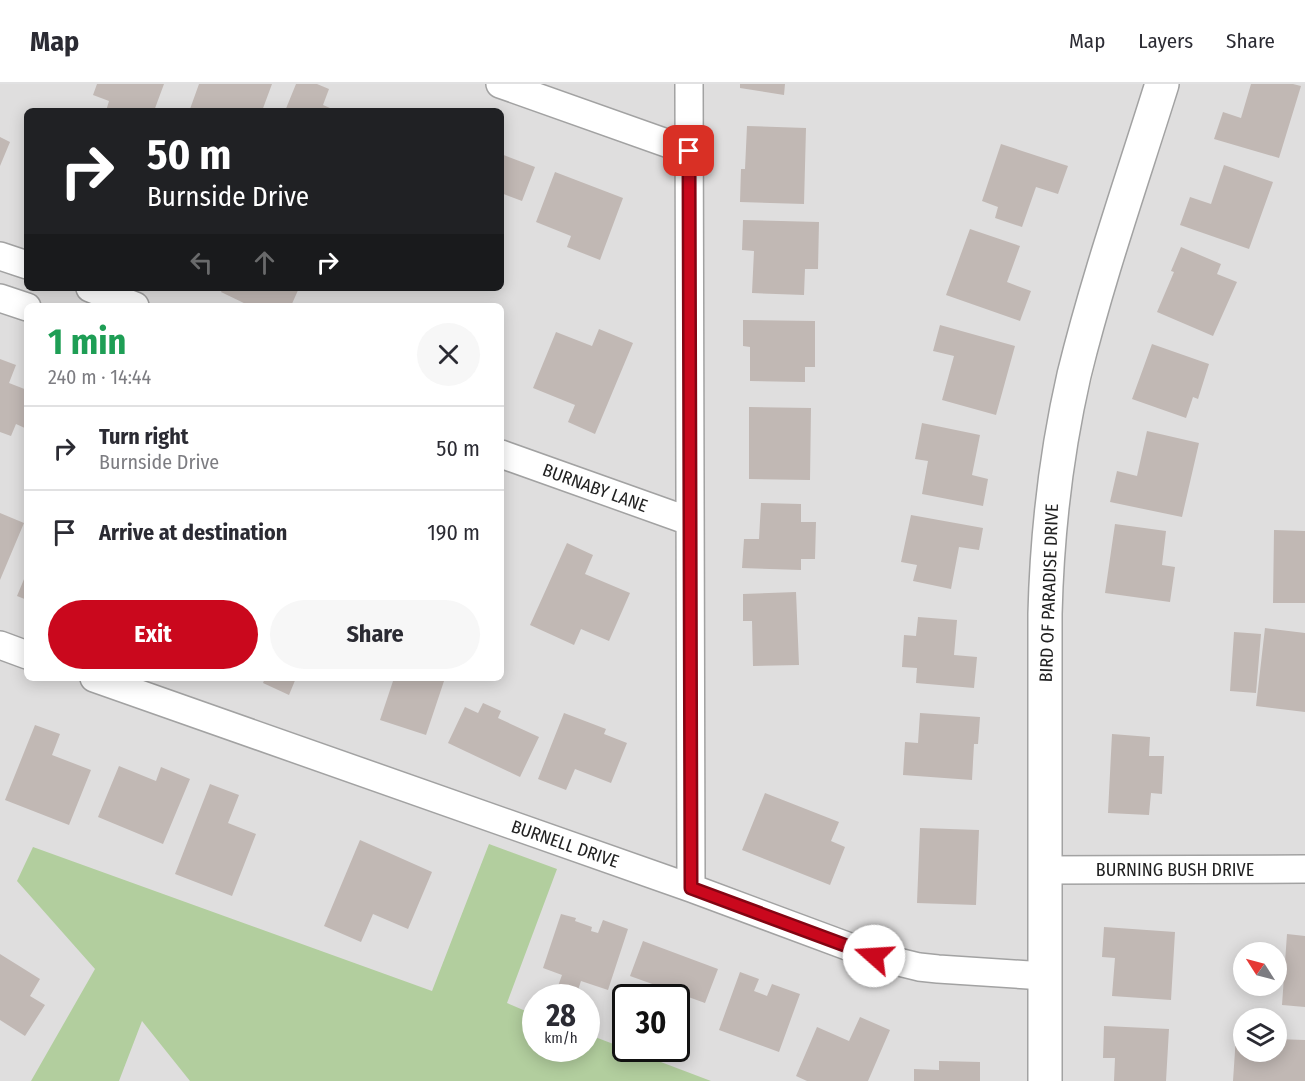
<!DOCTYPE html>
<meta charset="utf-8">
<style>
:root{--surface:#fff;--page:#f7f7f7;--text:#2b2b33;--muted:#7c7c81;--line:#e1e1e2;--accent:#ca081d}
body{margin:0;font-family:"Fira Sans Condensed",sans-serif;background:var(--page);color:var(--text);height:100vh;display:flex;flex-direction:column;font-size:22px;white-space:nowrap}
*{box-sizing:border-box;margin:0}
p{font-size:20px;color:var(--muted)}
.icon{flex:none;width:33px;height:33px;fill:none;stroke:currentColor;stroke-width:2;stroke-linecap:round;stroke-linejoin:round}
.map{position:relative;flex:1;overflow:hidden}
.panel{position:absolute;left:24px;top:219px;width:480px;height:378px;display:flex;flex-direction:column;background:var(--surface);border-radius:9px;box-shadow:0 3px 15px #0003}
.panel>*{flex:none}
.hud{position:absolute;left:24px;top:24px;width:480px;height:183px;border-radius:9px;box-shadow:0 3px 15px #0003;background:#202124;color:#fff;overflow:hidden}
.needle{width:39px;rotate:306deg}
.fabs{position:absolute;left:1233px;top:858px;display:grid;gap:12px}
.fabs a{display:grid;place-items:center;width:54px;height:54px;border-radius:50%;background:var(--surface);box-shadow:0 3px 15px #0003;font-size:30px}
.speed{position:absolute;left:522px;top:900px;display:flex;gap:12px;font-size:30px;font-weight:700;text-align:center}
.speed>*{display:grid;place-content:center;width:78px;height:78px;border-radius:50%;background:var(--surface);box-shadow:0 3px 15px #0003;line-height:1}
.speed small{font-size:15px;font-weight:400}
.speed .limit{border:3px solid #111;border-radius:9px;background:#fff;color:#111}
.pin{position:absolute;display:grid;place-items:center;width:51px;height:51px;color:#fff;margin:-26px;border-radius:12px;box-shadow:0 3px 9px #0006}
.me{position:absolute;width:66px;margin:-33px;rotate:289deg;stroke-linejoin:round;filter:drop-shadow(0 0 4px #0008)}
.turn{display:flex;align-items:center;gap:21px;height:126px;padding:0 24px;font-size:27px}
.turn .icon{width:78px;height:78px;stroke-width:2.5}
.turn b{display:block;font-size:42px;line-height:51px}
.lanes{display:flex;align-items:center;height:57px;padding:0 24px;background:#0003;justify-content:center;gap:30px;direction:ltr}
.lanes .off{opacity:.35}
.round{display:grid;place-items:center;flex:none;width:63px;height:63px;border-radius:32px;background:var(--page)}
.overview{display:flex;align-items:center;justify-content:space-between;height:102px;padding:0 24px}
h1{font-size:36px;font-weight:700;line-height:45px;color:#1e9e55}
.primary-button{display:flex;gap:12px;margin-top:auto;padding:12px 24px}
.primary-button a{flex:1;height:69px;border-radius:36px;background:var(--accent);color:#fff;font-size:24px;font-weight:700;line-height:69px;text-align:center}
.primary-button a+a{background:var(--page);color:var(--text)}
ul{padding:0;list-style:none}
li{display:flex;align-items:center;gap:18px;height:84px;padding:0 24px;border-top:2px solid var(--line)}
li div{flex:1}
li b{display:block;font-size:22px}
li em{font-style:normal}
header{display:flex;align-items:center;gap:36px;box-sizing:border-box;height:84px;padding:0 30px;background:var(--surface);border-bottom:2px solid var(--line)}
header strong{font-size:28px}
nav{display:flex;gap:33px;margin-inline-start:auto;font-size:21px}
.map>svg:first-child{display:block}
.residential{fill:#dfdede;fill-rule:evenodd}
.forest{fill:#b2ce9e}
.building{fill:#c1b8b4}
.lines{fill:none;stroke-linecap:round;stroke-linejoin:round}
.minor-casing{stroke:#a2a2a2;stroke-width:30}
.tertiary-casing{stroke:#a2a2a2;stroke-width:36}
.minor{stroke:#fff;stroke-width:27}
.tertiary{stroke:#fff;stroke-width:33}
.route-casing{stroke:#830513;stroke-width:15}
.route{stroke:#ca081d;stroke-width:10}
.labels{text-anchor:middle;stroke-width:6;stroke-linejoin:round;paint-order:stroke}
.street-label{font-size:18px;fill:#212121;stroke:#fff}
</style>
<header>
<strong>Map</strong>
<nav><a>Map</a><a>Layers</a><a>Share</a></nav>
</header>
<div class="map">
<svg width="1305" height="997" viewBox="0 0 1305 997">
<rect width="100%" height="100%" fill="#f1ede8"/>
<!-- residential -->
<path class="residential" d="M 0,0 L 1149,0 L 1049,349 L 1031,997 L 0,997 ZM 27,27 L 501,27 L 501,204 L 27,204 ZM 27,222 L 501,222 L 501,594 L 27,594 ZM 536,914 L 586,914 L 586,964 L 536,964 ZM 626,914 L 676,914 L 676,964 L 626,964 Z
M 1179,0 L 1305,0 L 1305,997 L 1058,997 L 1059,573 L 1063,458 L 1077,357 L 1109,224 ZM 1244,868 L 1276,868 L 1276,902 L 1244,902 ZM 1244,934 L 1276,934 L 1276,968 L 1244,968 Z"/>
<!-- forest -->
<path class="forest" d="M 489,760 L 557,785 L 507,919 L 535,931 L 536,964 L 586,964 L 587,950 L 711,997 L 190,997 L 142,937 L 119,997 L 31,997 L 95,885 L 17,797 L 33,763 L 432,907 Z"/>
<!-- building -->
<path class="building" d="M 97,0 L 164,0 L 154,27 L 136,25 L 106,27 L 109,17 L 93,11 Z
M 199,0 L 272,0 L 262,27 L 196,27 L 190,25 Z
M 296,0 L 317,0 L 329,5 L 323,21 L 337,27 L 285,27 Z
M 740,0 L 785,0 L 784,11 L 740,4 Z
M 1251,0 L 1293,0 L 1301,2 L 1279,74 L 1214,55 L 1223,28 L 1241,34 Z
M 747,42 L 806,44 L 804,120 L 740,118 L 741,85 L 745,85 Z
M 0,53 L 10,58 L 0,82 Z
M 1001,60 L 1068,82 L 1058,110 L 1036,103 L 1022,143 L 995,134 L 998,123 L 982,117 Z
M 501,70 L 535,83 L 522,117 L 501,109 Z
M 1224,81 L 1273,98 L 1249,165 L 1180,141 L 1190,113 L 1211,120 Z
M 555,88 L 623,114 L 600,176 L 567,163 L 571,152 L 536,138 Z
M 743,136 L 819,138 L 818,185 L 805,185 L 804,211 L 752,209 L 754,167 L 742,166 Z
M 970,145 L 1020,162 L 1007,198 L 1031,207 L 1020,237 L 946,211 Z
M 1181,163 L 1221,180 L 1217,190 L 1237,198 L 1213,252 L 1157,228 L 1174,188 L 1171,187 Z
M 223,204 L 299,204 L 291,222 L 250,222 L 221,208 Z
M 743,236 L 815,237 L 815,283 L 805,283 L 805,298 L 750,297 L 750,263 L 743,262 Z
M 940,241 L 1015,262 L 996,331 L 942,316 L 954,272 L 933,267 Z
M 599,245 L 633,259 L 595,350 L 568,338 L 575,321 L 533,304 L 556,248 L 592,262 Z
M 1152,260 L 1209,280 L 1198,315 L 1193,313 L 1186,334 L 1132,315 Z
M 0,275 L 16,281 L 9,299 L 27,306 L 27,345 L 16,340 L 11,352 L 0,348 Z
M 749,323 L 811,324 L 810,396 L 749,395 Z
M 922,339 L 980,351 L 972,391 L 988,395 L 983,422 L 922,410 L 928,377 L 915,375 Z
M 1147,347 L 1199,359 L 1182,433 L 1110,418 L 1117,387 L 1137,392 Z
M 761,419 L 801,420 L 801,438 L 816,438 L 815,475 L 801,475 L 801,486 L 742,484 L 744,455 L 759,455 Z
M 0,429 L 24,439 L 0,496 Z
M 911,431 L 983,444 L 979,466 L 959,463 L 951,505 L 913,497 L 917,481 L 901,478 Z
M 1115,440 L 1166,447 L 1162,481 L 1175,483 L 1170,518 L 1105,509 Z
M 1274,446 L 1305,447 L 1305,519 L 1273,519 Z
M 567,459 L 593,471 L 585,490 L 630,509 L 609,557 L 581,545 L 574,561 L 530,541 Z
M 27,488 L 27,516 L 17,512 Z
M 796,508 L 799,581 L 753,582 L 752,537 L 743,537 L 743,510 Z
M 918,533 L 957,536 L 954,571 L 977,573 L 974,604 L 916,599 L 917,584 L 902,583 L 904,551 L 916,552 Z
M 1265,544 L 1305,549 L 1305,628 L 1256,622 Z
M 1234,548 L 1261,550 L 1256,609 L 1230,607 Z
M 265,594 L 296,594 L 289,611 L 263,599 Z
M 394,594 L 445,594 L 426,651 L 380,636 Z
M 483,619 L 501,627 L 498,634 L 539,653 L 520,693 L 448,659 L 465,623 L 478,629 Z
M 564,629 L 606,645 L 604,650 L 627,659 L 611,699 L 575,685 L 566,706 L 538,695 Z
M 920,629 L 980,633 L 978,660 L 974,660 L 972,696 L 903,691 L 905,658 L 918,659 Z
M 35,641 L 60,650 L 52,671 L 91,686 L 69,741 L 5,716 Z
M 1112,650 L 1150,653 L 1149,672 L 1164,672 L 1162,710 L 1151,709 L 1149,731 L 1108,729 Z
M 119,682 L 156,697 L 161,683 L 190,695 L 163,760 L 98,733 Z
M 210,700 L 239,711 L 228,739 L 256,750 L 232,812 L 175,790 Z
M 765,709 L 839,738 L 831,757 L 845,763 L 830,801 L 742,766 Z
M 920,744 L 979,746 L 976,821 L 917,819 Z
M 360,756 L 432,788 L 408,845 L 373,830 L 361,858 L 324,842 Z
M 561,830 L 576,834 L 575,837 L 592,843 L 591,847 L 598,849 L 603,836 L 628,845 L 608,906 L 581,897 L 577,909 L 558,902 L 562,891 L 543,884 Z
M 1104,843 L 1175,848 L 1171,916 L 1112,912 L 1115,874 L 1102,873 Z
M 1287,850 L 1305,852 L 1305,923 L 1282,921 Z
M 643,857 L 718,885 L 705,919 L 630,892 Z
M 0,870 L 40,895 L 30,912 L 45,921 L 25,952 L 0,936 Z
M 740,888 L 759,895 L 754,907 L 767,912 L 772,900 L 800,910 L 779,968 L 719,946 Z
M 860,933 L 890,946 L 868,997 L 807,997 L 796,992 L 817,943 L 849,957 Z
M 1104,942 L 1169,945 L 1166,997 L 1114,997 L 1115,974 L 1103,974 Z
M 1236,952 L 1244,953 L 1244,968 L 1276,968 L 1276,955 L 1305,956 L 1305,997 L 1233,997 Z
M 939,977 L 980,978 L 980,997 L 914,997 L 914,985 L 939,986 Z"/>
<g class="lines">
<!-- minor casing -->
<g class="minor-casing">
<path id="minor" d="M 500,0 L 689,67
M 689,0 L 691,804
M 0,172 L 27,181
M 90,204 L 135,222
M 0,214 L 27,223
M 501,370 L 689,437
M 0,561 L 27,571
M 94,594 L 691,804 L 874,872 L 919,883 L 938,885 L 1044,892
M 1045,786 L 1305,785"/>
</g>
<!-- tertiary casing -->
<g class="tertiary-casing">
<path id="tertiary" d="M 1045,997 L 1045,530 C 1047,449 1056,370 1074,291 C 1098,193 1132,96 1162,0"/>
</g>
<!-- minor -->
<use href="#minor" class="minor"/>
<!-- tertiary -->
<use href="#tertiary" class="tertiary"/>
</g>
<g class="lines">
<!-- route casing -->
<g class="route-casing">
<path id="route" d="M 689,67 L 691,804 L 874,872"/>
</g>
<!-- route -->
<use href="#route" class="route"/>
</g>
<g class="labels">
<!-- street labels -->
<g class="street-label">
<text transform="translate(595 404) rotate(20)" y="6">BURNABY LANE</text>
<text transform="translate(1049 509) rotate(-88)" y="6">BIRD OF PARADISE DRIVE</text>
<text transform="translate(565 760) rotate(19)" y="6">BURNELL DRIVE</text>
<text x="1175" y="792">BURNING BUSH DRIVE</text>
</g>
</g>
</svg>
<div class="fabs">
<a><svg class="needle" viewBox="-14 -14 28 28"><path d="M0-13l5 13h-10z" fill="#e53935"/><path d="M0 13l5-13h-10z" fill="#7c7c81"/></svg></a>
<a><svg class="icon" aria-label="layers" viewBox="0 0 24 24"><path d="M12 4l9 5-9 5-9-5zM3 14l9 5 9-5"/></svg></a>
</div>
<div class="speed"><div>28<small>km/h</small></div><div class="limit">30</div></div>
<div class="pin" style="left:689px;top:67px;background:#d93025"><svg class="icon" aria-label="arrive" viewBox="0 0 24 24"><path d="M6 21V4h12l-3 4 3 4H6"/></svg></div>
<svg class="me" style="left:874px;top:872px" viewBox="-20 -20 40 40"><circle r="19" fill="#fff"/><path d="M0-13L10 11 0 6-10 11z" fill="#ca081d"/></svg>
<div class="hud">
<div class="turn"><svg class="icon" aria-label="right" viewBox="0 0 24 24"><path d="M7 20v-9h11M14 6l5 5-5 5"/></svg><div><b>50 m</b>Burnside Drive</div></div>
<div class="lanes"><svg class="icon off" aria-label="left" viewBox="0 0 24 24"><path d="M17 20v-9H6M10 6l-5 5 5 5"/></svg><svg class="icon off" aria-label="ahead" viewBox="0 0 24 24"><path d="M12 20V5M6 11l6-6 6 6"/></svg><svg class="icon" aria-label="right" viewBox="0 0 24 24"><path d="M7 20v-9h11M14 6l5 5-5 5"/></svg></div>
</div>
<section class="panel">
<div class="overview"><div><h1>1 min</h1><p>240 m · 14:44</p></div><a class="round"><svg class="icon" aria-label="close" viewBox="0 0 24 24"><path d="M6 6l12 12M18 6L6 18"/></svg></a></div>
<ul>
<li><svg class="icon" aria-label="right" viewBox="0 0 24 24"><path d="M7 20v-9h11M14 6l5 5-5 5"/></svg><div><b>Turn right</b><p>Burnside Drive</p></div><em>50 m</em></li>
<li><svg class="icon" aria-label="arrive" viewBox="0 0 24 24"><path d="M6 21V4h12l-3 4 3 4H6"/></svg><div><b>Arrive at destination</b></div><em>190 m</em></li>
</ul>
<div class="primary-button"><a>Exit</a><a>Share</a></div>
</section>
</div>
